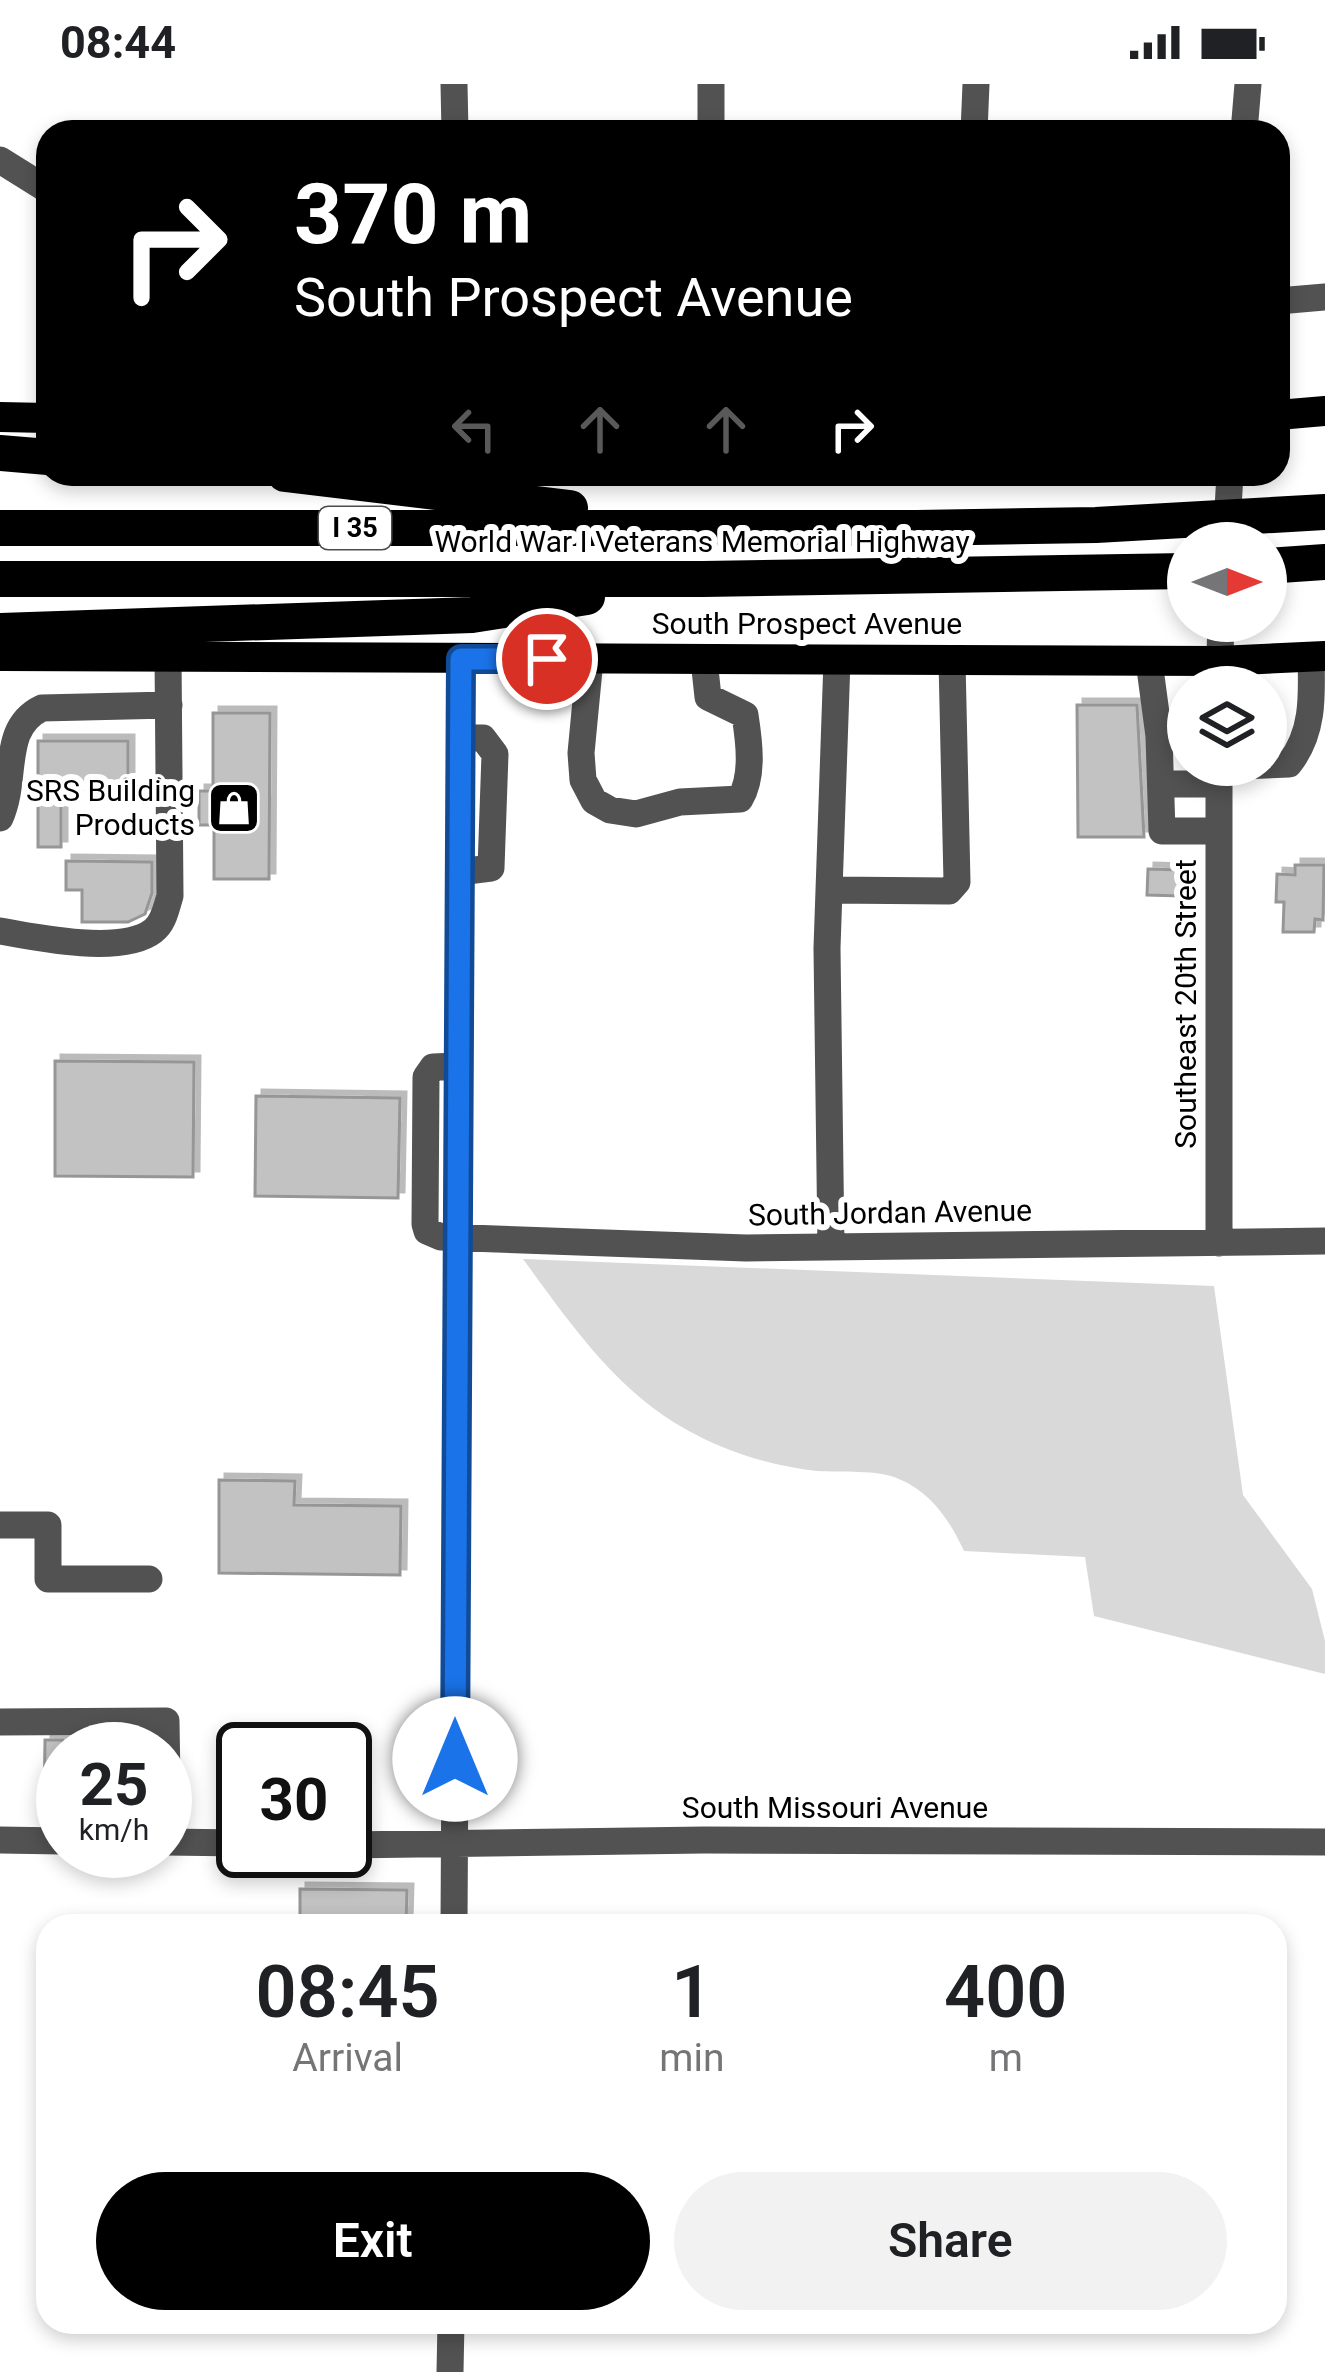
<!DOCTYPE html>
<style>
:root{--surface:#fff;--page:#f2f2f2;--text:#202124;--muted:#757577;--accent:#000}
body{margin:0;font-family:Roboto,sans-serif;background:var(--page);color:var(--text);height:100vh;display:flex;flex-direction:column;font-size:45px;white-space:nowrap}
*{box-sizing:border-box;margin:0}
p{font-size:39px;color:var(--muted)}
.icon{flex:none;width:66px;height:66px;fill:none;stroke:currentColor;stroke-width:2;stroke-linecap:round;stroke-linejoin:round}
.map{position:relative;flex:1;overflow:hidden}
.drawer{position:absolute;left:36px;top:1830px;width:1251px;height:420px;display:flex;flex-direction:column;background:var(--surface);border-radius:36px;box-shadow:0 6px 18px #0003}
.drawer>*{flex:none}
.banner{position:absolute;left:36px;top:36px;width:1254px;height:366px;border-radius:36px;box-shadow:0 6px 18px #0003;background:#000;color:#fff;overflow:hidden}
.needle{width:78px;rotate:90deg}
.buttons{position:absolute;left:1167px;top:438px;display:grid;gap:24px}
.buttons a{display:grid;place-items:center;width:120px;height:120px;border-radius:50%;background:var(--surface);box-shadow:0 6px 18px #0003;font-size:60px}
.speed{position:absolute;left:36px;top:1638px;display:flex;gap:24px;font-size:60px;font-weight:700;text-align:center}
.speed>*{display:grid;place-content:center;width:156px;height:156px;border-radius:50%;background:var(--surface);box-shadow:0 6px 18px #0003;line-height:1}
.speed small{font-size:30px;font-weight:400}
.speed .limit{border:6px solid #111;border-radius:18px;background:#fff;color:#111}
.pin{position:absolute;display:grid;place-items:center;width:102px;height:102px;color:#fff;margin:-51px;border:6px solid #fff;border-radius:50%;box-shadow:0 3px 12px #0007}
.me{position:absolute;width:132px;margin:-66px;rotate:0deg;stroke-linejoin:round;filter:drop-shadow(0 0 9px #0008)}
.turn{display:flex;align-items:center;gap:42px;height:252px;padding:0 60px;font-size:54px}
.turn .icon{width:156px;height:156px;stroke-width:2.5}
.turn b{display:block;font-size:84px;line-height:102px}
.lanes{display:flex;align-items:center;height:114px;padding:0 60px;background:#0003;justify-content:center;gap:60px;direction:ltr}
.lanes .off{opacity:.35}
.eta{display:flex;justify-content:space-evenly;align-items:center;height:204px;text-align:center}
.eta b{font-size:72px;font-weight:600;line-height:84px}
.button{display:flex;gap:24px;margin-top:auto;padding:24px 60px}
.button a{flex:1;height:138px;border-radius:72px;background:var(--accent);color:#fff;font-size:48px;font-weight:600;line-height:138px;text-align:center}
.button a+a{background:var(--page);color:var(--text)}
.status{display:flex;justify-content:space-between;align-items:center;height:84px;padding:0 60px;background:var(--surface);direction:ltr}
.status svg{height:33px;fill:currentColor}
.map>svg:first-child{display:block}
.green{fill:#d9d9d9}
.building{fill:#c2c2c2;stroke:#969696;stroke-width:3;filter:url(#shadow)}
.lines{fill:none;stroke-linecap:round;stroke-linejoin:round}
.minor{stroke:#525252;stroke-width:27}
.major{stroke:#000;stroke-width:30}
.highway{stroke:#000;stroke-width:36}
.route-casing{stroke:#114b97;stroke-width:30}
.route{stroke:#1a73e8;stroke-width:21}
.labels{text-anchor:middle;stroke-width:12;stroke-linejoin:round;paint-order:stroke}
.shield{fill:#fff;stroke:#4c4c4c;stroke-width:3}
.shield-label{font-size:27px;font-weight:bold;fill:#000}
.street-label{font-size:30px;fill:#000;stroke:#fff}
.poi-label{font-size:30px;fill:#000;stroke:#fff;text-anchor:end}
</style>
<div class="status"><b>08:44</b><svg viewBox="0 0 49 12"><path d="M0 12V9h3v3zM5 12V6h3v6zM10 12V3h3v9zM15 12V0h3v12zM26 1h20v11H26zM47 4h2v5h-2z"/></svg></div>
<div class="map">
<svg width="1325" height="2288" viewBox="0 0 1325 2288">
<defs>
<filter id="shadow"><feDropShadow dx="6" dy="-6" stdDeviation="0" flood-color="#0004"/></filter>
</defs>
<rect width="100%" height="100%" fill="#fff"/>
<!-- green -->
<path class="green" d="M 523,1175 L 1214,1202 L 1243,1411 L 1312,1505 L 1325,1557 L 1325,1590 L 1094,1532 L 1085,1473 L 964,1467 C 950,1437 932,1409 899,1395 C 877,1385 841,1389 817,1387 C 772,1382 726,1368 687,1346 C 616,1307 570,1239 523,1175 Z"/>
<!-- building -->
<path class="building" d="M 1077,621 L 1137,621 L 1144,753 L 1078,753 Z
M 213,629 L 270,629 L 269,795 L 214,795 L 214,741 L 199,741 L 199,707 L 213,707 Z
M 38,657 L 128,657 L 128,712 L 61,712 L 61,763 L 38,763 Z
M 66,777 L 152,778 L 152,809 L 145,830 L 128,838 L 82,838 L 82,806 L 66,806 Z
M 1295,781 L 1324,781 L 1323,836 L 1315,835 L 1314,848 L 1283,848 L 1284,818 L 1276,818 L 1277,790 L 1295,791 Z
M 1148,785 L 1182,786 L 1181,812 L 1147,811 Z
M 55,977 L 194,978 L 193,1093 L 55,1092 Z
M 256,1012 L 400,1014 L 398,1114 L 255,1112 Z
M 219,1396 L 295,1397 L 294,1421 L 401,1422 L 400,1491 L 219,1489 Z
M 45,1656 L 63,1656 L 63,1725 L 44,1725 Z
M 300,1805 L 407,1806 L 406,1842 L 300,1842 Z"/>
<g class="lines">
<!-- minor -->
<path class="minor" d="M 454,0 L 455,48
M 711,48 L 711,0
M 974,48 L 976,0
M 1244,48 L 1248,0
M 0,76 L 48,106
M 1278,217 L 1325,213
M 1226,459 L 1230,390
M 590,575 L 581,669 L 583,696 L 594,717 L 610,726 L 636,730 L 680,718 L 740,715 C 754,692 749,657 745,631 L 708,613 L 704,576
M 1149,577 L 1159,652 L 1162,747 L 1219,747
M 1219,603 L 1221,537
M 1219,681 L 1219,1159
M 1219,683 L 1289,680 C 1314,649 1312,611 1311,573
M 1161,700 L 1219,700
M 0,734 C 18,694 0,644 42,624 L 169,621
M 459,788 L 491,784 L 495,670 L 483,654 L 461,654
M 830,806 L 949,807 L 957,798 L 952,577
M 0,847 C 37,854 122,871 153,847 C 164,839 166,824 170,812 L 168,572
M 457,982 L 433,983 L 426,993 L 425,1140 L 427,1147 L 441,1153 L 746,1164 L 1325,1157
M 831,1163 L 827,864 L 837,576
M 0,1441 L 48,1441 L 48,1495 L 149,1495
M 0,1638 L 166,1637 L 168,1758
M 0,1756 L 63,1757
M 165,1758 L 243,1759
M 345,1761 L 704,1756 L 1325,1758
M 454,1842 L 461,575
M 450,2288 L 451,2238"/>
<!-- major -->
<path class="major" d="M 1278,331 L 1325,327
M 0,333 L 48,334
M 0,572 L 1219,577 L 1325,572"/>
<!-- highway -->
<path class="highway" d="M 0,369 L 48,373
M 285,390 L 570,424
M 0,444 L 916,444 L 1096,441 L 1325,428
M 1266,482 L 1325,478
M 0,495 L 703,495 L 1188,487
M 0,547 L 472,531 L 587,513"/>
</g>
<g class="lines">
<!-- route casing -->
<g class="route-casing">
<path id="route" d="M 455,1675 L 461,575 L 547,575"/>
</g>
<!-- route -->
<use href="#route" class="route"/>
</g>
<!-- icons -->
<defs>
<g id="shop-square" transform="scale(2.7)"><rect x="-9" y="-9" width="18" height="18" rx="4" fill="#000" stroke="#fff"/><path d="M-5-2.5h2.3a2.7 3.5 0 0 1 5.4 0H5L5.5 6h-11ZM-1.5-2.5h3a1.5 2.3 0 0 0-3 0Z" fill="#fff"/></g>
</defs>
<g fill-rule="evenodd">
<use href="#shop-square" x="234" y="724"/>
</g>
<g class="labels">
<!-- shield labels -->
<rect class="shield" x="319" y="423" width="72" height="42" rx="9"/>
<g class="shield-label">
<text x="355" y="453">I 35</text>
</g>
<!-- street labels -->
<g class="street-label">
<text x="702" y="468">World War I Veterans Memorial Highway</text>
<text x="807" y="550">South Prospect Avenue</text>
<text transform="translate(1186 920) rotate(-90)" y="10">Southeast 20th Street</text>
<text transform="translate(890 1129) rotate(-1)" y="10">South Jordan Avenue</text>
<text x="835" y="1734">South Missouri Avenue</text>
</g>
<!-- poi labels -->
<g class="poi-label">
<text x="195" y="717">SRS Building<tspan x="195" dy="34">Products</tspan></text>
</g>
</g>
</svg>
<div class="buttons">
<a><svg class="needle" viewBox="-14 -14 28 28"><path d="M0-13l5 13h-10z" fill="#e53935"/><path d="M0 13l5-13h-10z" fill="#757577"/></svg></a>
<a><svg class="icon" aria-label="layers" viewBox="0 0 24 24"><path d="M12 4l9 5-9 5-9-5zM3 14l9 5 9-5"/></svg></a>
</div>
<div class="speed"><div>25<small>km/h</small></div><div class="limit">30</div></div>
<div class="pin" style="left:547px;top:575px;background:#d93025"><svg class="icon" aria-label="arrive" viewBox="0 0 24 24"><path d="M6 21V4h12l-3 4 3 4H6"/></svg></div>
<svg class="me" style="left:455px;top:1675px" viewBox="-20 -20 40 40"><circle r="19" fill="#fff"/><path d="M0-13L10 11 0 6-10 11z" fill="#1a73e8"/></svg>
<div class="banner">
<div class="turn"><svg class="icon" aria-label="right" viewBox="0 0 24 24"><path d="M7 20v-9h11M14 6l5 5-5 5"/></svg><div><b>370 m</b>South Prospect Avenue</div></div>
<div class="lanes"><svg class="icon off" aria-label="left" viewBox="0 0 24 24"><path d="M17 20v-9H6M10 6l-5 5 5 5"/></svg><svg class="icon off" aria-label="ahead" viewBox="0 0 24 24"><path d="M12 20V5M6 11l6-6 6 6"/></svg><svg class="icon off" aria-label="ahead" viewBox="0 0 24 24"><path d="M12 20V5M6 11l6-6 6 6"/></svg><svg class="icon" aria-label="right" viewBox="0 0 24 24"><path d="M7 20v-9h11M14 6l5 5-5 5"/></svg></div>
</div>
<section class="drawer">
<div class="eta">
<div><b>08:45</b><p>Arrival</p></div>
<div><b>1</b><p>min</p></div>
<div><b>400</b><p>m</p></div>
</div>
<div class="button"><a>Exit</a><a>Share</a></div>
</section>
</div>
